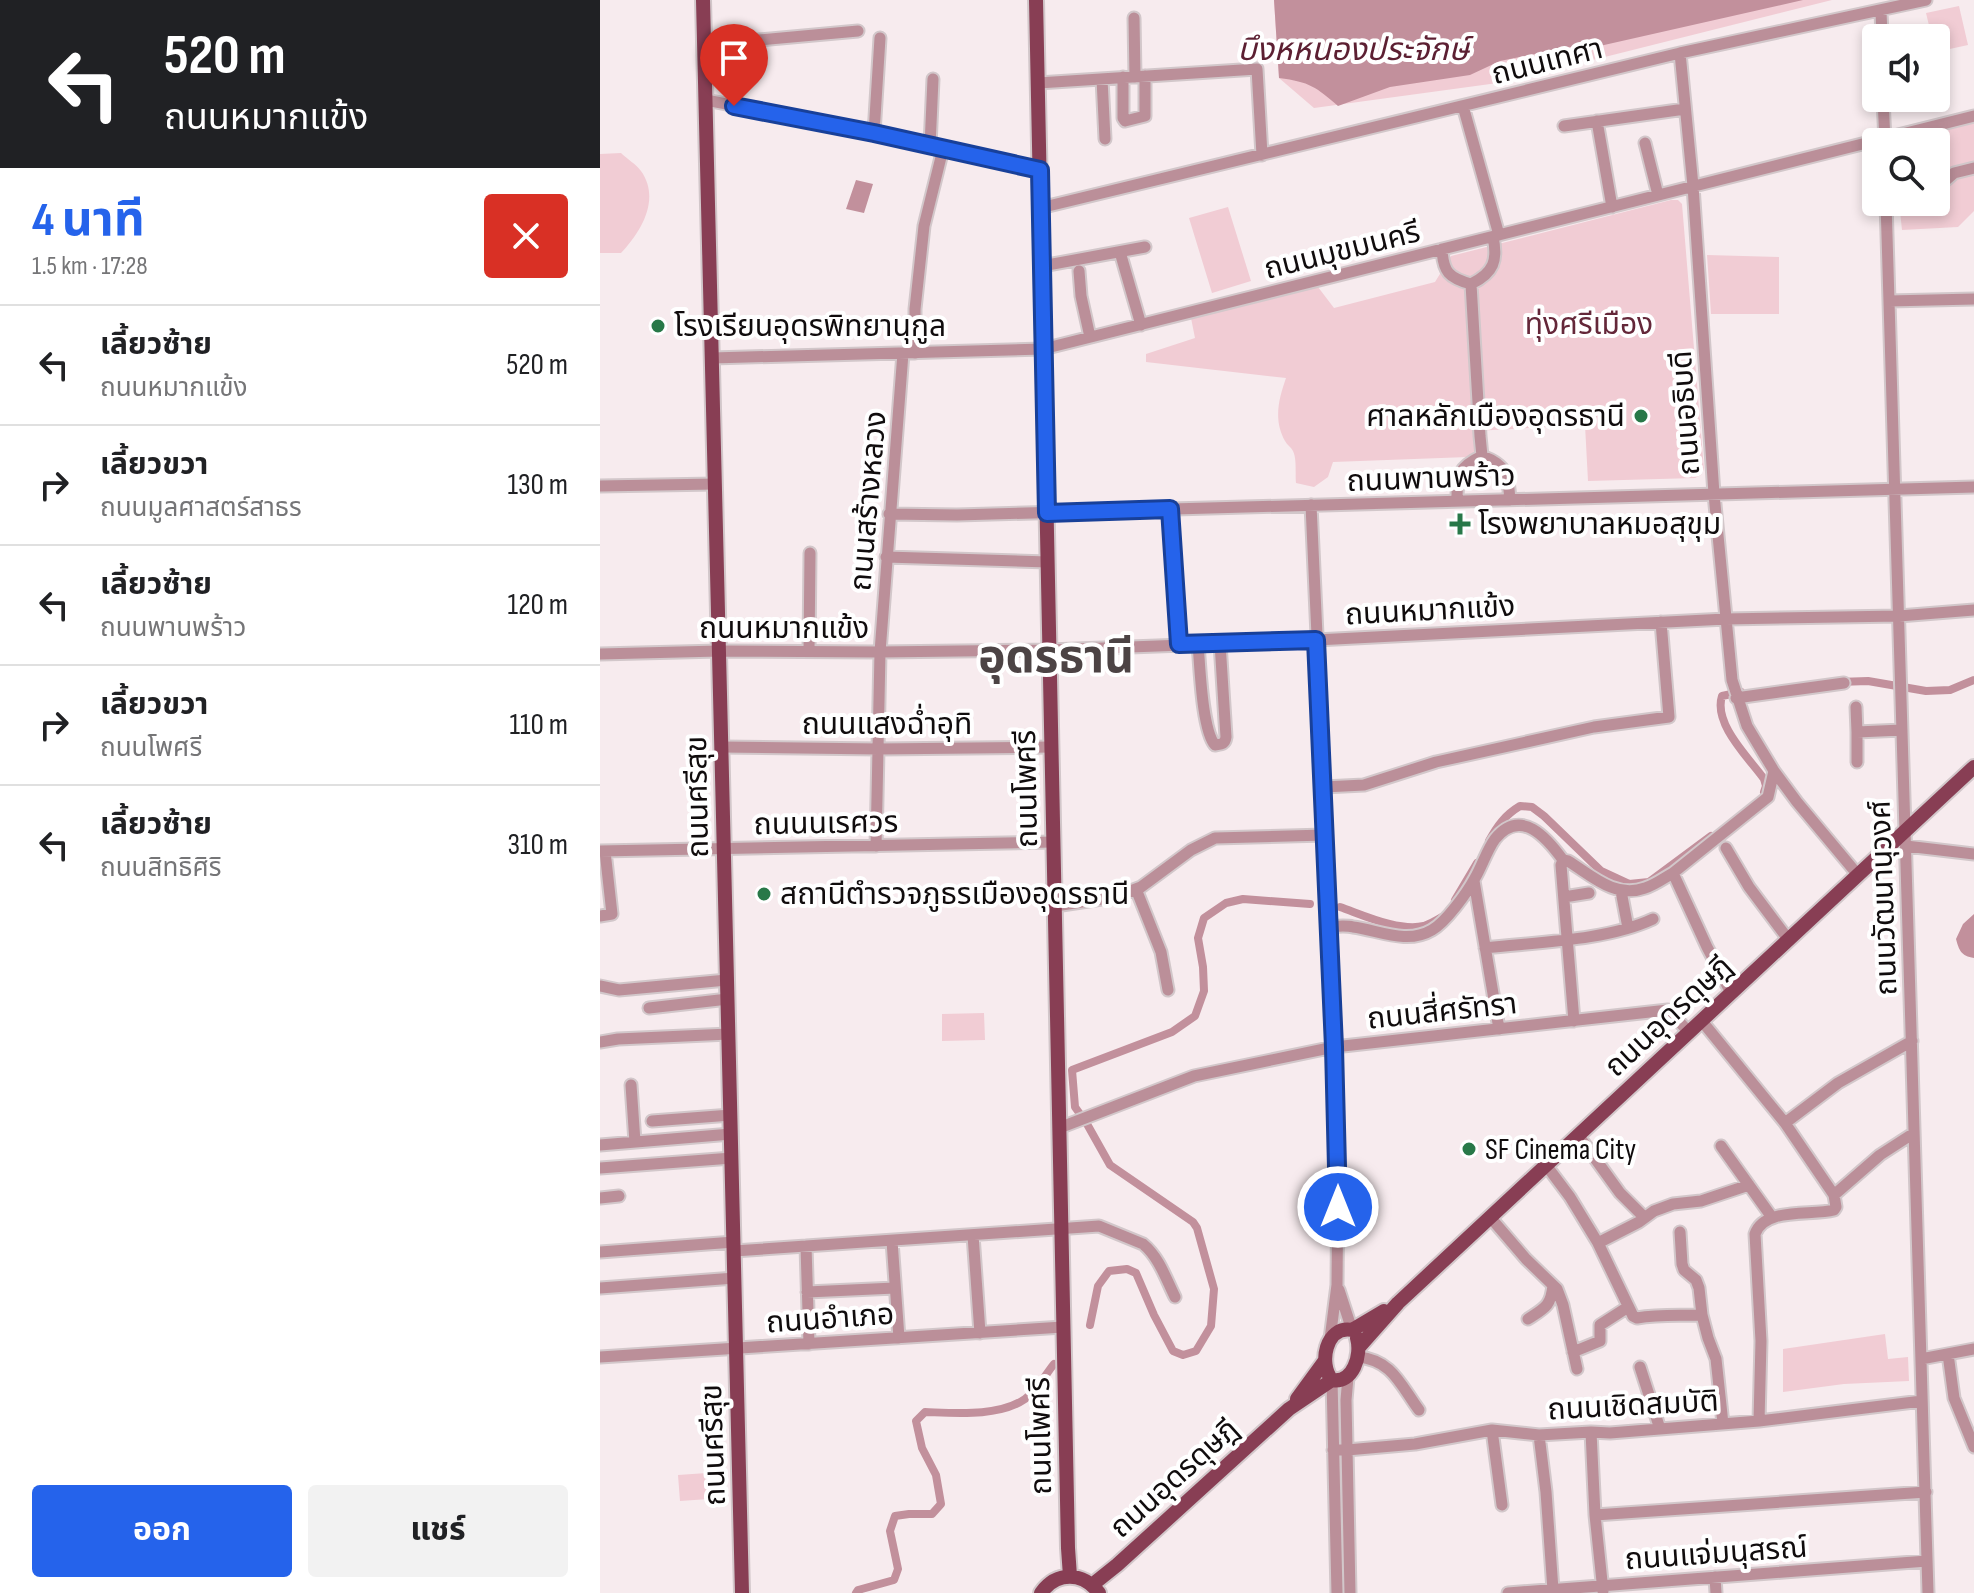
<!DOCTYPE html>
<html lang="th">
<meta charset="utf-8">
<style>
:root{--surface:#fff;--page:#f2f2f2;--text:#202124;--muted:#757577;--line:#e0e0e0;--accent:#2563eb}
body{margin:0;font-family:"Sofia Sans Condensed","Noto Sans Thai",sans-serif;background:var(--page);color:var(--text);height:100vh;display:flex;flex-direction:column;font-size:30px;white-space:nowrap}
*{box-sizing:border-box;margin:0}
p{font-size:26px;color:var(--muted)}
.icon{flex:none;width:44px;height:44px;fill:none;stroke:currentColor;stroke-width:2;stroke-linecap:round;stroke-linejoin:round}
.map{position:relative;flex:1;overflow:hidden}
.drawer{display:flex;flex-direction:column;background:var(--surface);width:600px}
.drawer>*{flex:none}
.hud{background:#202124;color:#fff;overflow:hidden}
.buttons{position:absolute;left:1262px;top:24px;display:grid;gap:16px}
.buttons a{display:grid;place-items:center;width:88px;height:88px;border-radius:8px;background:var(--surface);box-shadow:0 4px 12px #0003;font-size:40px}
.pin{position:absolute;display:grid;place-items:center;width:68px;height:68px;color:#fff;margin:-82px -34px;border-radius:50% 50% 50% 0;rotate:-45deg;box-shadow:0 0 8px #0007}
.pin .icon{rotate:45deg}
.me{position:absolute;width:88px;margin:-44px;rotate:0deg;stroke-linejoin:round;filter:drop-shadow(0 0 6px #0008)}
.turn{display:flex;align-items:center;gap:28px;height:168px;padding:0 32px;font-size:36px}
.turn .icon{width:104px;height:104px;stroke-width:2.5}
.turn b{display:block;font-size:56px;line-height:68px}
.round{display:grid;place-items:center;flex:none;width:84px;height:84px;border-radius:8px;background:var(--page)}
.headline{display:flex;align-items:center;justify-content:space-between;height:136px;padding:0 32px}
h1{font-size:48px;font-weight:700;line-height:60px;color:var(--accent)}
.cta{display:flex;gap:16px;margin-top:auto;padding:16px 32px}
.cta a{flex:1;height:92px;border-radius:8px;background:var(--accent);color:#fff;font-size:32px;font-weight:700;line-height:92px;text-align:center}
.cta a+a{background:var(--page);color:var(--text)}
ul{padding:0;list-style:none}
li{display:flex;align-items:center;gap:24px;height:120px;padding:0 32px;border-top:2px solid var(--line)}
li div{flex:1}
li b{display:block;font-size:30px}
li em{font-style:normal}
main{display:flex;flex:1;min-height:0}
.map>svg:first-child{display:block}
.green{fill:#f1ccd4}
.water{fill:#c2909c}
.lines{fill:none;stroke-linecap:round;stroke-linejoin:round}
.canal{stroke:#c2909c;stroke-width:8}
.minor-casing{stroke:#d2c7ca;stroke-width:15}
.major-casing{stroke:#d2c7ca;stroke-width:18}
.minor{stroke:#bb8f99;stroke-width:11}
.major{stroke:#883e54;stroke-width:14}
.route-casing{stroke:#184099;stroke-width:20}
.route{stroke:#2563eb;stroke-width:14}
.poi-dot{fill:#287848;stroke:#fff;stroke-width:3}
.labels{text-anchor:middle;stroke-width:8;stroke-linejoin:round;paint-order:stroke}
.street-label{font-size:30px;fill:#100c0d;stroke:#fff}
.park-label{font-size:30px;fill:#642739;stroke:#fff}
.poi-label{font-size:30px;fill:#100c0d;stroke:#fff;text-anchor:start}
.water-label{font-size:32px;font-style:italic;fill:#5c1f32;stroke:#fff}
.town-label{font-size:46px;font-weight:bold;fill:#4c4344;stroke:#fff}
</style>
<main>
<section class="drawer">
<div class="hud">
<div class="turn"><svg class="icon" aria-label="left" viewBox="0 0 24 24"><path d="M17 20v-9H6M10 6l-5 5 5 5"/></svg><div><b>520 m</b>ถนนหมากแข้ง</div></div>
</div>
<div class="headline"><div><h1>4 นาที</h1><p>1.5 km · 17:28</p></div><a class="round" style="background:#d93025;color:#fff"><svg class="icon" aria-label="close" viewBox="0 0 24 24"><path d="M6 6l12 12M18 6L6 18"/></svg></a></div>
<ul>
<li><svg class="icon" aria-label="left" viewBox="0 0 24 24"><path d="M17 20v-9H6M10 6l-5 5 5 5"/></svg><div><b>เลี้ยวซ้าย</b><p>ถนนหมากแข้ง</p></div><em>520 m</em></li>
<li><svg class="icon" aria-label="right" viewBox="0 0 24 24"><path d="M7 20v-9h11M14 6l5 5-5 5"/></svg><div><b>เลี้ยวขวา</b><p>ถนนมูลศาสตร์สาธร</p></div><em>130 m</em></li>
<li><svg class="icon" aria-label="left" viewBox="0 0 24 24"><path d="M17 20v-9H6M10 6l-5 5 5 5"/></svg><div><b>เลี้ยวซ้าย</b><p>ถนนพานพร้าว</p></div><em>120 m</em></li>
<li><svg class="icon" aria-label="right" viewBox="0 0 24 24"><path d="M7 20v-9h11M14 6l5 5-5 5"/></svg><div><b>เลี้ยวขวา</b><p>ถนนโพศรี</p></div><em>110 m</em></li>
<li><svg class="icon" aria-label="left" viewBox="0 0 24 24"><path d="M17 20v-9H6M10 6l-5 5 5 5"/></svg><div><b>เลี้ยวซ้าย</b><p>ถนนสิทธิศิริ</p></div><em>310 m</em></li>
</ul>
<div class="cta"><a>ออก</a><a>แชร์</a></div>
</section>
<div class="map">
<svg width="1374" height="1593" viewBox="0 0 1374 1593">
<rect width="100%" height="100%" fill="#f7ebee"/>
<!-- green -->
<path class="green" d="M 674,0 L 1232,0 L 905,82 L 714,108 L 679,78 Z
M 1359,6 L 1368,45 L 1336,52 L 1336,38 L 1332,38 L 1326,13 Z
M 1374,122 L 1374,211 L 1358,227 L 1302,230 L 1299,202 L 1336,202 L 1336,142 L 1302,142 Z
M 21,153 C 27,159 36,164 41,171 C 61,199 41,232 21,253 L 0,253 L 0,154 Z
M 1071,200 L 1078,200 L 1082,204 L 1104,469 L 1101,475 L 1095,478 L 988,481 L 985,425 L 874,431 L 874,453 L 868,457 L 733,462 L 728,477 L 714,487 L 696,483 C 695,474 697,459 693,451 C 691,447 687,445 685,441 C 673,420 679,398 686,378 L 546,362 L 546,354 L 595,338 L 591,318 L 718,287 L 734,308 L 835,282 L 851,256 Z
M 628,207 L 651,281 L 612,293 L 589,218 Z
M 1107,255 L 1179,257 L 1179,314 L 1111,314 Z
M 384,1013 L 385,1040 L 342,1041 L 342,1014 Z
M 1285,1334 L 1288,1359 L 1308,1357 L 1309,1381 L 1244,1384 L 1183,1392 L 1183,1349 Z
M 121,1472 L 123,1498 L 80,1501 L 78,1475 Z"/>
<!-- water -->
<path class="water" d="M 674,0 L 1203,0 L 982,50 L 971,47 L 900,61 L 870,75 L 790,87 L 738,106 C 716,87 710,82 679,78 Z
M 256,180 L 273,184 L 264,213 L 246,209 Z
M 1374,914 L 1374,958 C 1361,956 1359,950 1356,939 L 1363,924 Z"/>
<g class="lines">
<!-- canal -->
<path class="canal" d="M 1238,682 L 1268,681 L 1326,691 L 1350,690 L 1374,680
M 1141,692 L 1122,696 C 1113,724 1149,758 1164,779 L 1166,786 L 1164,792
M 889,841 C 897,826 905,815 920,806 L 932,807 L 944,816 L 1001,871 L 1029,884 L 1049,882 L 1111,836
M 855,900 L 877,863
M 740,907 C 763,915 799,932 824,926 C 830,924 837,920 842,917
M 480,1114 L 475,1107 L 472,1070 L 572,1032 L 595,1016 L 604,991 L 603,967 L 598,938 L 604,918 L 626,903 L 643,899 L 710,904
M 487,1124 L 510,1165 L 593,1222 L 597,1228 L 614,1289 L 611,1326 L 596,1351 L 583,1355 L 573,1351 L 554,1315 L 536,1273 L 527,1269 L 509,1271 L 498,1286 L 490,1325
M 256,1593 L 258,1590 L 294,1580 L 298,1569 L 290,1531 L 295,1516 L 309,1514 L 332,1514 L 341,1504 L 336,1475 L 322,1448 L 316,1421 L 325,1412 C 355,1413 399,1417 425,1399 C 437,1391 445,1375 454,1364"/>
<!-- minor casing -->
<g class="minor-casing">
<path id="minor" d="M 1281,11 L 1282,38
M 534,18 L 535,77
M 104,45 L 258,31
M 1080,53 L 1093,186 L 1114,494 L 1132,680 L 1147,726 L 1174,771 L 1197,802 L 1258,875
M 523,77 L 523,118 L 525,121 L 545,116 L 545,76
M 502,79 L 505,139
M 438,83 L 657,69 L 662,155
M 1283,98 L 1285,142
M 106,100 L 274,133 L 440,170
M 863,106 L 899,235
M 997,121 L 1012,207
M 964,126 L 1085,109
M 274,133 L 280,38
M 1045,143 L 1058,195
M 330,146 L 333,79
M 1336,181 L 1346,180 L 1354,173 L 1374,168
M 1286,202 L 1328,1593
M 440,208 L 1080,53 L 1326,0
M 893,237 C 898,260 894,273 871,284 L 880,436 L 882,456 C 907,465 908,475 910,500
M 842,249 C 843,272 849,278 871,284
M 520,252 L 541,325
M 442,266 L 545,247
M 479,271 L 481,296 L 490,337
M 1289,301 L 1374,299
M 315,353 L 315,309 L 324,226 L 343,149
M 112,358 L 443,349 L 1374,116
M 0,486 L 115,484
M 857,501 C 857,475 858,467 882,456
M 711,505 L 724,787 L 738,1165 L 737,1285 L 730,1339
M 570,509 L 579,644
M 289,514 L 357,515 L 1374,487
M 286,557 L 448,562
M 598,644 C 600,666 602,730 615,745 C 622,744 625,744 626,737 L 620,643
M 209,651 L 210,553
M 0,654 L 119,651 L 280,652 L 449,650 L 716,640 L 1126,619 L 1299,616 L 1374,610
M 1136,698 L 1244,683
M 1256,707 L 1257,732
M 122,747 L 279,749 L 451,747
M 1257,762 L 1257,732 L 1302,730
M 724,787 L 764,785 L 836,762 L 994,727 L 1069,717 L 1061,622
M 276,846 L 280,652 L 303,353
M 1306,846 L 1374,854
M 1126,848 L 1149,887 L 1188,939
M 0,851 L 453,842
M 874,881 L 899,1029
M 536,889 L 561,952 L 568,990
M 1021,891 L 1028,928
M 964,897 L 989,893
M 455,906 L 515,897 L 541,887 L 591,850 L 615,838 L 725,835
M 0,916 L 12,914 L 5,851
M 728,926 C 736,927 745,925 753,927 C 778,930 807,945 832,930 C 846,922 867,893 875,878 C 882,866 887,850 895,839 C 921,807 947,838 963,860
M 885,948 C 937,942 1006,941 1053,919
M 0,986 L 19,990 L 127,980
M 1131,993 L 1107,947 L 1073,873 L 1168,797 L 1174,771
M 49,1008 L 128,999
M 1101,1020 L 1185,1123 L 1234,1195 L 1280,1155 L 1314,1133
M 974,1021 L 961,865 L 963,860 L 968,861 C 991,875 1015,899 1045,888 C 1055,885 1064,878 1073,873
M 0,1042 L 18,1039 L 129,1034
M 31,1085 L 35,1142
M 52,1121 L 131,1115
M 1185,1123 L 1238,1083 L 1312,1041
M 459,1128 L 594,1076 L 734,1047 L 1068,1010 L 1089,1032
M 978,1135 L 1020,1193 L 1044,1217
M 0,1145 L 131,1134
M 1121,1146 L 1171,1216
M 946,1165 L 970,1197 L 998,1243 L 1033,1316 L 1037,1318 C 1060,1314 1079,1316 1102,1315
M 0,1168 L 132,1158
M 0,1198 L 19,1196
M 890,1217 L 926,1259 L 957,1289 L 963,1305 L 977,1369
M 1080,1232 L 1082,1264 L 1084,1270 L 1096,1280 L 1099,1288 L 1102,1315 L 1108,1338 L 1116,1359 L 1123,1424
M 373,1235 L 380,1333
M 292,1241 L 299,1338
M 998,1243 L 1039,1222 L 1054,1211 L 1073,1204 L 1101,1201 L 1149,1185
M 206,1246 L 209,1344
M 134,1251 L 499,1226 L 543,1244 C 559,1257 566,1279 575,1297
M 0,1252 L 134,1242
M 0,1288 L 135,1278
M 739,1290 L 752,1330
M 207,1292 L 295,1288
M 928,1319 C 945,1308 951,1306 953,1285
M 973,1352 L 1000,1341 L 1000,1325 L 1028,1307
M 1348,1354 L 1354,1398 L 1374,1447
M 0,1357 L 463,1327
M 758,1357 C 792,1360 800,1384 819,1410
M 1321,1359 L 1374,1349
M 1040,1367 L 1060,1429
M 748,1377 L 746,1400 L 750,1593
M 732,1380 L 737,1593
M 1159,1421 L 1161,1341 L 1155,1234 C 1164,1207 1210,1216 1234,1210 L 1236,1207 L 1234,1195
M 892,1430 L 902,1505
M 991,1432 L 995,1515 L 1003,1591
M 939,1435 L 946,1492 L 953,1590
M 733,1450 L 747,1450 L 815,1444 L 892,1430 L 939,1435 L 991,1432 L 1010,1433 L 1159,1421 L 1322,1401
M 995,1515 L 1326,1492
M 1115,1577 L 1116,1593
M 908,1593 L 1327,1561"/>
</g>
<!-- major casing -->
<g class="major-casing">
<path id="major" d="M 103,0 L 142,1593
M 436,0 L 468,1548 L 470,1576
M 759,1347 L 798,1303 L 1374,767
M 732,1380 C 718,1364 726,1325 752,1330 L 784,1311
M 732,1380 C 753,1384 762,1355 757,1338
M 697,1399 L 724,1362
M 492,1585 L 517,1565 L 689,1409 L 732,1380
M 441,1593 C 457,1571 483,1572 499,1593"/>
</g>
<!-- minor -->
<use href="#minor" class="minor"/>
<!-- major -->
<use href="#major" class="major"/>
</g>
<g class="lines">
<!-- route casing -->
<g class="route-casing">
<path id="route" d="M 134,106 L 274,133 L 440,170 L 447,513 L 570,509 L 579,644 L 716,640 L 734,1047 L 738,1207"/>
</g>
<!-- route -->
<use href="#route" class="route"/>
</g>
<!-- markers -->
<g class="poi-dot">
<circle cx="58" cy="326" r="8"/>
<circle cx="1041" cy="416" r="8"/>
<path d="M856 512h8v8h8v8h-8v8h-8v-8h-8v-8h8z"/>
<circle cx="164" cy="894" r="8"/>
<circle cx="869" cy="1149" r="8"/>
</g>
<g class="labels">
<!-- street labels -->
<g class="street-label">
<text transform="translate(947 61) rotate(-14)" y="10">ถนนเทศา</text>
<text transform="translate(742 250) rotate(-14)" y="10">ถนนมุขมนครี</text>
<text transform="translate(1085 413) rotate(-94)" y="10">ถนนอธิบดี</text>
<text transform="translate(831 478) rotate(-2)" y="10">ถนนพานพร้าว</text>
<text transform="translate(268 501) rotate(-85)" y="10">ถนนสร้างหลวง</text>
<text transform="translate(830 610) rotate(-3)" y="10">ถนนหมากแข้ง</text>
<text x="184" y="638">ถนนหมากแข้ง</text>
<text x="287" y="734">ถนนแสงฉ่ำอุทิ</text>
<text transform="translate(426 789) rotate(-91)" y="10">ถนนโพศรี</text>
<text transform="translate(97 797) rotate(-91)" y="10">ถนนศรีสุข</text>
<text transform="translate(226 823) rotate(-1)" y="10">ถนนนเรศวร</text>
<text transform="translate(1283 898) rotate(-92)" y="10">ถนนวัฒนานุวงศ์</text>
<text transform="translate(842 1011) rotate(-6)" y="10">ถนนสี่ศรัทรา</text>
<text transform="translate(1068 1016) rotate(-43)" y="10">ถนนอุดรดุษฎี</text>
<text transform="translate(230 1318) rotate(-4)" y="10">ถนนอำเภอ</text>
<text transform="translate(1033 1405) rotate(-3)" y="10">ถนนเชิดสมบัติ</text>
<text transform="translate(440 1436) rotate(-91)" y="10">ถนนโพศรี</text>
<text transform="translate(113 1445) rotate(-92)" y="10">ถนนศรีสุข</text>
<text transform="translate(574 1478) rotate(-42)" y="10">ถนนอุดรดุษฎี</text>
<text transform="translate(1116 1553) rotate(-4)" y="10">ถนนแจ่มนุสรณ์</text>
</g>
<!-- park labels -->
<g class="park-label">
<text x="989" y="334">ทุ่งศรีเมือง</text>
</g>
<!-- poi labels -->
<g class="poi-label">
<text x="74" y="336">โรงเรียนอุดรพิทยานุกูล</text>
<text x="1025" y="426" text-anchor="end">ศาลหลักเมืองอุดรธานี</text>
<text x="878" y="534">โรงพยาบาลหมอสุขุม</text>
<text x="180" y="904">สถานีตำรวจภูธรเมืองอุดรธานี</text>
<text x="885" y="1159">SF Cinema City</text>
</g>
<!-- water labels -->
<g class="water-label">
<text x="753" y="60">บึงหหนองประจักษ์</text>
</g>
<!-- town labels -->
<g class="town-label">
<text x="456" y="672">อุดรธานี</text>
</g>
</g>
</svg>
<div class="buttons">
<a><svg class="icon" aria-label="sound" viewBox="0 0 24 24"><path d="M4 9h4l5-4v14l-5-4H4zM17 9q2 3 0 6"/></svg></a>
<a><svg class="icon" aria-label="search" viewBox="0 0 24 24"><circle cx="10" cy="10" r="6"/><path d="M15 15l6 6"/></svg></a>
</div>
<div class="pin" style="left:134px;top:106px;background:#d93025"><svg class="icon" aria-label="arrive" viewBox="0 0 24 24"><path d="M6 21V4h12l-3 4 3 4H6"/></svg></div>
<svg class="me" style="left:738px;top:1207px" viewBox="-20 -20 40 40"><circle r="17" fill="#2563eb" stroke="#fff" stroke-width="3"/><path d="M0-11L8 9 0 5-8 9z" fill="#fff"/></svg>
</div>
</main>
